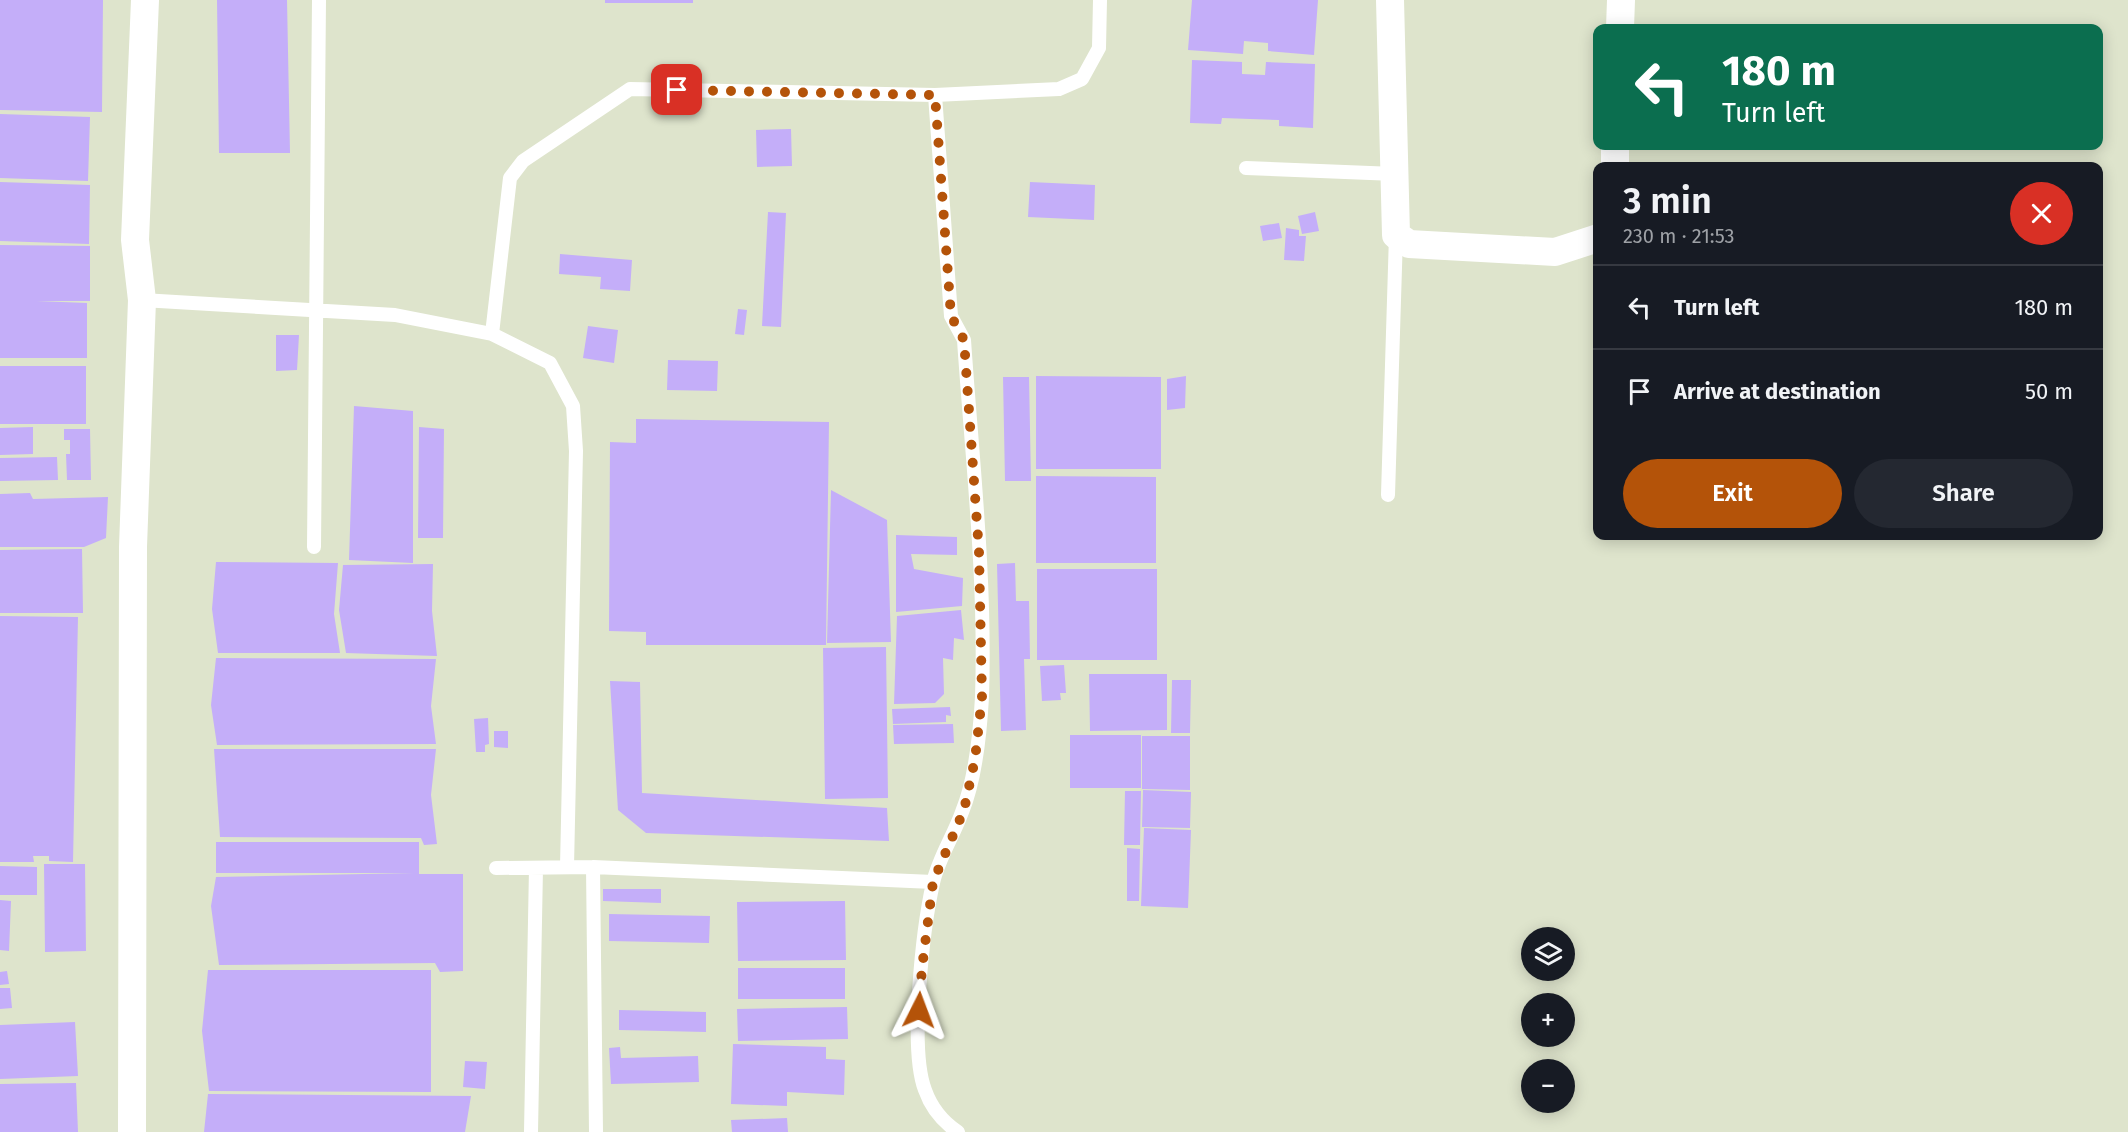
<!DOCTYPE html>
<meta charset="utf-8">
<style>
:root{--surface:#171b24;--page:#242831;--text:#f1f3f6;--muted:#9ea1a6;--line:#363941;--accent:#b45309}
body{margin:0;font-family:"Fira Sans",sans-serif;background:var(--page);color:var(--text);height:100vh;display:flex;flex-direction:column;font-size:22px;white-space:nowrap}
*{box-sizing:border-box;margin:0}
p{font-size:20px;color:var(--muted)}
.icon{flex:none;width:33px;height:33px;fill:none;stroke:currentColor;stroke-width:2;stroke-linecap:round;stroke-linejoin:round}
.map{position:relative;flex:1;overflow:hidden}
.drawer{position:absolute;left:1593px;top:162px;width:510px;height:378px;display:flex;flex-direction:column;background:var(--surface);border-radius:12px;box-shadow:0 3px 15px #0003}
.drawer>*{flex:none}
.banner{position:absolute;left:1593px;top:24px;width:510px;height:126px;border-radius:12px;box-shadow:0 3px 15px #0003;background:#0b6e4f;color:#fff;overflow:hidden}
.fabs{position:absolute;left:1521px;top:927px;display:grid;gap:12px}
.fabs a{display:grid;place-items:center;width:54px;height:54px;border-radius:50%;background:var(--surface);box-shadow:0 3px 15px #0003;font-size:30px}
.pin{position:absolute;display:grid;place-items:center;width:51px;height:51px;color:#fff;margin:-26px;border-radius:12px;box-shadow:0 3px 9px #0006}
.me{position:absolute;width:66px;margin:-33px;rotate:3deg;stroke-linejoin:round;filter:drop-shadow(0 0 4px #0008)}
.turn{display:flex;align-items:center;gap:21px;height:126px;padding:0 30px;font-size:27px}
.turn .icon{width:78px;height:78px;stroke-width:2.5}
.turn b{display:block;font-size:42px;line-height:51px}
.round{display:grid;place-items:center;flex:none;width:63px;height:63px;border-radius:32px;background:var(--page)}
.overview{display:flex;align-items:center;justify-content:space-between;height:102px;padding:0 30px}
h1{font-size:36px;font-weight:600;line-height:45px}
.button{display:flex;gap:12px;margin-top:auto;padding:12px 30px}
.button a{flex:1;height:69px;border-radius:36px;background:var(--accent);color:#fff;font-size:24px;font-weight:600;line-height:69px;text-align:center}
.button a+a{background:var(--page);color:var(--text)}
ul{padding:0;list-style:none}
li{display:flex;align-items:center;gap:18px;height:84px;padding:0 30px;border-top:2px solid var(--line)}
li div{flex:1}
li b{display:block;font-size:22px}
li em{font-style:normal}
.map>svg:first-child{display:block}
.building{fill:#c4aef9}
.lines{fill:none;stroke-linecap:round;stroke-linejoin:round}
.service{stroke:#fff;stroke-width:14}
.minor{stroke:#fff;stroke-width:28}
.route{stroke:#b45309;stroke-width:10;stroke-dasharray:0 18}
</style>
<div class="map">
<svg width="2128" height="1132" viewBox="0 0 2128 1132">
<rect width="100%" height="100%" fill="#dee4cc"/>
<!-- building -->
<path class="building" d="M 0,0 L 103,0 L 102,112 L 0,110 Z
M 217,0 L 287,0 L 290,153 L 219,153 Z
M 605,0 L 693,0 L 693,3 L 605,3 Z
M 1192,0 L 1318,0 L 1314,55 L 1268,51 L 1268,43 L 1244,41 L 1243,54 L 1188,50 Z
M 1192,60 L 1242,62 L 1242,74 L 1265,75 L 1266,62 L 1315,64 L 1313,128 L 1279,126 L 1279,120 L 1222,118 L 1221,124 L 1190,123 Z
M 0,114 L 90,117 L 88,181 L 0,178 Z
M 791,129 L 792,166 L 757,167 L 756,130 Z
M 0,182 L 90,185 L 89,244 L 0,241 Z
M 1030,182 L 1095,185 L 1094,220 L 1028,217 Z
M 768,212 L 786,213 L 781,327 L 762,326 Z
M 1315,212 L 1319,231 L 1302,234 L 1298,216 Z
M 1279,223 L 1282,238 L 1263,241 L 1260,226 Z
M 1286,228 L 1299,230 L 1299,236 L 1306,236 L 1304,261 L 1284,260 Z
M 0,245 L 90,246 L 90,301 L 37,301 L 87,303 L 87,358 L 0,358 Z
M 560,254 L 632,260 L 630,291 L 600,289 L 601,277 L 559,274 Z
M 738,309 L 747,310 L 744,335 L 735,334 Z
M 588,326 L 618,330 L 614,363 L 583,358 Z
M 276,335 L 299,335 L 297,370 L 276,371 Z
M 668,360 L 718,361 L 717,391 L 667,390 Z
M 0,366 L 86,366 L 86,424 L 0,424 Z
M 1036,376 L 1161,377 L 1161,469 L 1036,469 Z
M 1186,376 L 1185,408 L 1167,410 L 1167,379 Z
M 1003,377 L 1029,377 L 1031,481 L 1005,481 Z
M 354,406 L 413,411 L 413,563 L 349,560 Z
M 636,419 L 829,422 L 826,645 L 646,645 L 646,632 L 609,631 L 610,442 L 636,443 Z
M 33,427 L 33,454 L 0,455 L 0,428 Z
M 419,427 L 444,429 L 443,538 L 418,538 Z
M 64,429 L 90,429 L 91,480 L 67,480 L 66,454 L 70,454 L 70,440 L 64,440 Z
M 57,457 L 58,480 L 0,481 L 0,458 Z
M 1036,476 L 1156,477 L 1156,563 L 1036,563 Z
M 831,490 L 887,520 L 891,642 L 827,643 Z
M 30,493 L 33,499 L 108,497 L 106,538 L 84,547 L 0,547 L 0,494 Z
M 896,535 L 957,537 L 957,555 L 911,554 L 914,569 L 963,578 L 962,606 L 896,612 Z
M 82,549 L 83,613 L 0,613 L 0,550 Z
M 216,562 L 338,563 L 334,614 L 340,653 L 218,653 L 212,609 Z
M 1015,563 L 1016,601 L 1029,601 L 1030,659 L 1024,659 L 1026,730 L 1001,731 L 997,564 Z
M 433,564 L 432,611 L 437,656 L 346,653 L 339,610 L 343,565 Z
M 1037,569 L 1157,569 L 1157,660 L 1037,660 Z
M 961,610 L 964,640 L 954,638 L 953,660 L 943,658 L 944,694 L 935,703 L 894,704 L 897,616 Z
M 0,616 L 78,617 L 73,862 L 49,861 L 49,856 L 33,856 L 34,862 L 0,862 Z
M 886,647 L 888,798 L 825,799 L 823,648 Z
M 216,658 L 436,659 L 431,706 L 436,744 L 217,745 L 211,705 Z
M 1064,665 L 1066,693 L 1060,693 L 1061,700 L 1042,701 L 1040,666 Z
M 1089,674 L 1167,674 L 1167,730 L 1090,731 Z
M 1172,680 L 1191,680 L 1190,733 L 1171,733 Z
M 610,681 L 640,682 L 642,793 L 887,808 L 889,841 L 646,833 L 618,810 Z
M 950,707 L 951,716 L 946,715 L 946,722 L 893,724 L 892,709 Z
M 488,718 L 489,744 L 485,745 L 485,752 L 476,752 L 474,719 Z
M 953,724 L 954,743 L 894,744 L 893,725 Z
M 494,731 L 508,731 L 508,748 L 494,747 Z
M 1070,735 L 1141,735 L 1141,788 L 1070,788 Z
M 1142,736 L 1190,736 L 1190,790 L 1142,789 Z
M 214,749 L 436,749 L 431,795 L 437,844 L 424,845 L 421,838 L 220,837 Z
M 1143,790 L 1191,792 L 1190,828 L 1142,827 Z
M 1125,791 L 1141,791 L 1140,845 L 1124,845 Z
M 1144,828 L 1191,830 L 1188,908 L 1141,906 Z
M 216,842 L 419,842 L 419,874 L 463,874 L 463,971 L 440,972 L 435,963 L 219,965 L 211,906 L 216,877 L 414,873 L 216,873 Z
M 1127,848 L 1140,849 L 1139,901 L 1127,901 Z
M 44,864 L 85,864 L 86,951 L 45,952 Z
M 0,866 L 37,867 L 37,895 L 0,895 Z
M 603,889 L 661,889 L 661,903 L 603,901 Z
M 0,900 L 11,901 L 9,951 L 0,950 Z
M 845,901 L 846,960 L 738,961 L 737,902 Z
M 609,914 L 710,916 L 709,943 L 609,941 Z
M 738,968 L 845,968 L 845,999 L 738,999 Z
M 208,970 L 431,970 L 431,1092 L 209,1091 L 202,1031 Z
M 7,971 L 9,984 L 0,985 L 0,972 Z
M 0,988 L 10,988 L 12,1008 L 0,1009 Z
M 847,1007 L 848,1039 L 738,1041 L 737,1009 Z
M 619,1010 L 706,1012 L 706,1032 L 619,1030 Z
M 75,1022 L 78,1076 L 0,1079 L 0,1025 Z
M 733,1044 L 826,1047 L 826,1059 L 845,1060 L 844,1095 L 787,1092 L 787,1106 L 731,1104 Z
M 620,1047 L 621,1058 L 698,1056 L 699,1082 L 611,1084 L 609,1048 Z
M 465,1061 L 487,1062 L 485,1089 L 463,1087 Z
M 76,1083 L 78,1132 L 0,1132 L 0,1084 Z
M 208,1094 L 471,1096 L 465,1132 L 204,1132 Z
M 787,1118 L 788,1132 L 732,1132 L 731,1120 Z"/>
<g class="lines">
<!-- service -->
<path class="service" d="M 935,95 L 951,316 L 964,340 C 972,458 986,578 982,697 C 980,734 976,778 962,812 C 954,835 938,859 933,883 C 923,928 909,1049 925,1090 C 931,1107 943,1122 958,1132
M 1246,168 L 1395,174
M 142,300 L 395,315 L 492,334 L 550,363 L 573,406 L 576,451 L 567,867
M 492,334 L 510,178 L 523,161 L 630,89 L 935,95 L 1059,89 L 1082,79 L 1099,48 L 1100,0
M 1388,495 L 1396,235
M 314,547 L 319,0
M 593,867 L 596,1132
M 496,868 L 593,867 L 933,882
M 531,1132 L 536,868"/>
<!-- minor -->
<path class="minor" d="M 1390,0 L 1396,235 L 1409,244 L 1555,252 L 1598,238
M 1620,28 L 1621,0
M 1615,166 L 1615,146
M 132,1132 L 133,547 L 142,300 L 135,240 L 145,0"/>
</g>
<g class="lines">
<!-- route -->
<path class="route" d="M 677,90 L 935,95 L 951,316 L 964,340 L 979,552 L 982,697 L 975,759 L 964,810 L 933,882 L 922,968 L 919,1010"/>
</g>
</svg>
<div class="fabs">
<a><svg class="icon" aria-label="layers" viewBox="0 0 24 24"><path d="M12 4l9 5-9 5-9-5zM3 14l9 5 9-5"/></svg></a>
<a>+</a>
<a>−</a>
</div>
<div class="pin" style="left:677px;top:90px;background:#d93025"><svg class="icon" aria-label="arrive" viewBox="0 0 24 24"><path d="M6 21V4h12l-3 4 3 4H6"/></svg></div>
<svg class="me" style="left:919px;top:1010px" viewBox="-20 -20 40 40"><path d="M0-17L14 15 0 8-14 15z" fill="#b45309" stroke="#fff" stroke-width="4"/></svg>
<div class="banner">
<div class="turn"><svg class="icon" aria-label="left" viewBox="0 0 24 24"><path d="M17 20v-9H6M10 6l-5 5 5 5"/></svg><div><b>180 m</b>Turn left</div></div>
</div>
<section class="drawer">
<div class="overview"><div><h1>3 min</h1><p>230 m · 21:53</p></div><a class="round" style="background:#d93025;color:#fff"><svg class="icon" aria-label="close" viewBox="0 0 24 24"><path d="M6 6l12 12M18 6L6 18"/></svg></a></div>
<ul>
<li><svg class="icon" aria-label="left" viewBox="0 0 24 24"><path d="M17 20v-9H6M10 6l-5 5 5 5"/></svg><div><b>Turn left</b></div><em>180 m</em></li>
<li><svg class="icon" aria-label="arrive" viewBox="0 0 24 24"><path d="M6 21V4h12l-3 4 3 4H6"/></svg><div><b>Arrive at destination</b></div><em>50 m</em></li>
</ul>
<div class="button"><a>Exit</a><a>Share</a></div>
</section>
</div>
